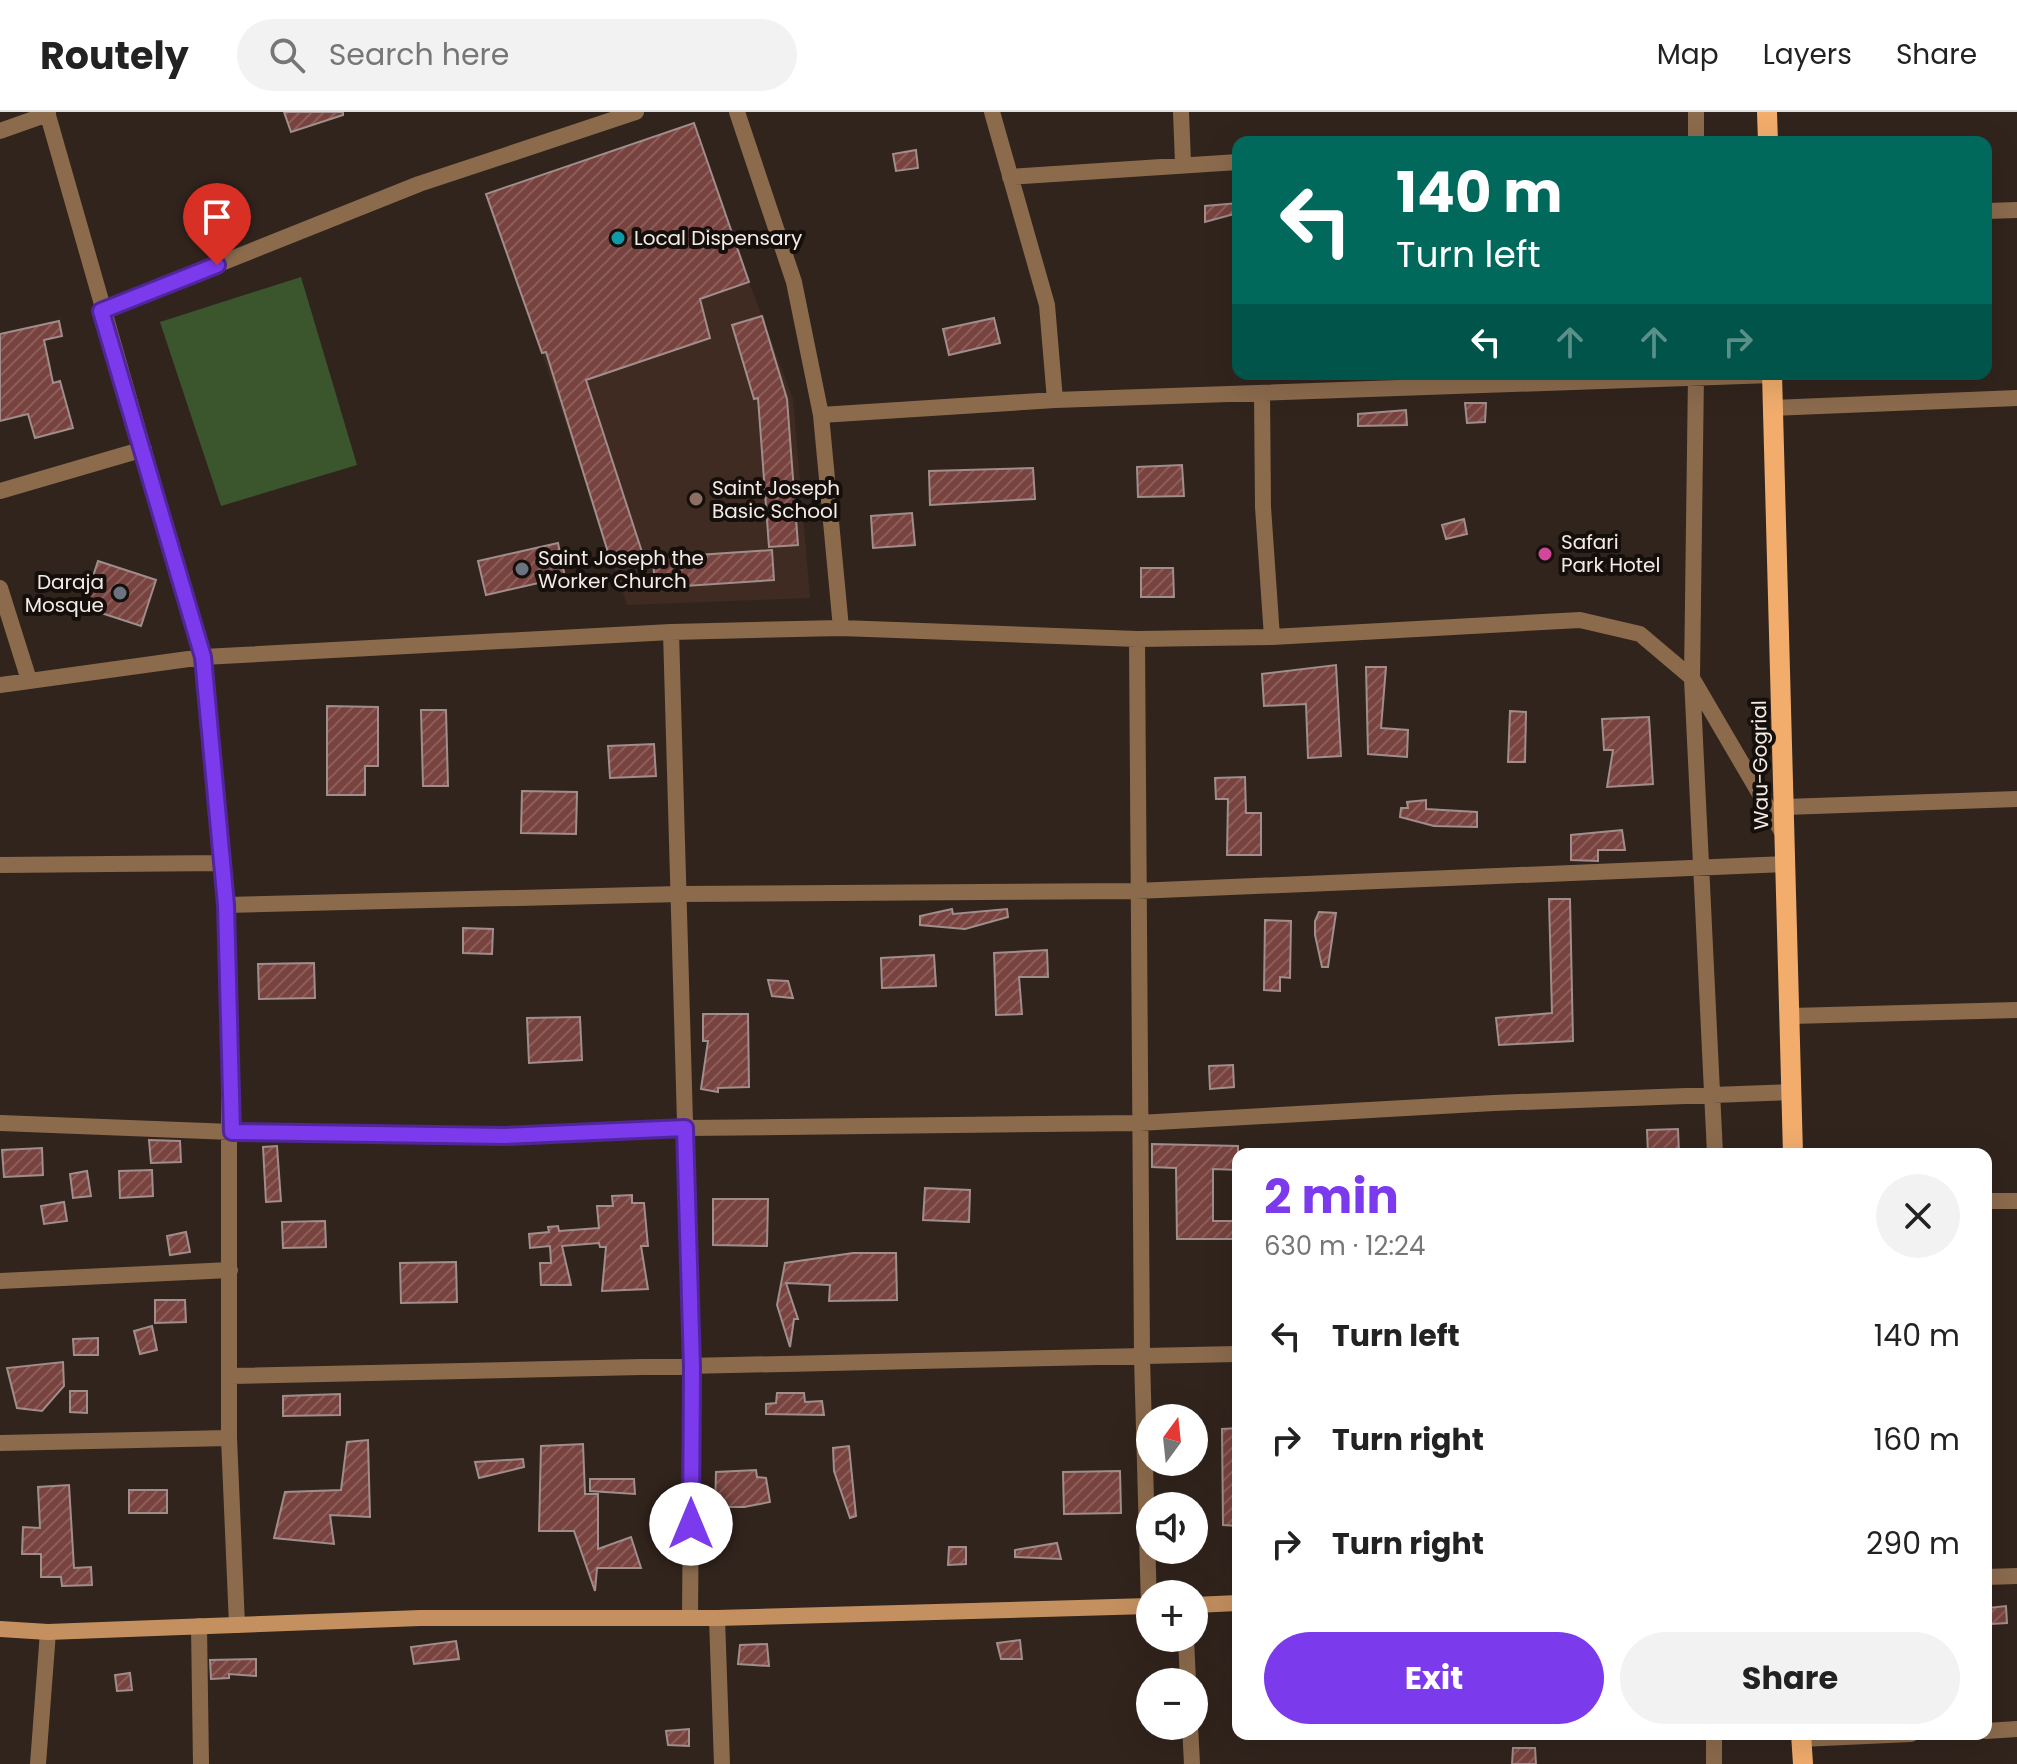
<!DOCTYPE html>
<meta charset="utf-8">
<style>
:root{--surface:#fff;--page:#f2f2f2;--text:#222;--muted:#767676;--line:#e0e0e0;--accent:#7c3aed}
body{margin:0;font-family:Poppins,sans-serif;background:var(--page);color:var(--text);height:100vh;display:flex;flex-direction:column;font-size:30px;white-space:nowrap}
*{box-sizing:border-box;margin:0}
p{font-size:26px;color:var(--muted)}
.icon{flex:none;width:44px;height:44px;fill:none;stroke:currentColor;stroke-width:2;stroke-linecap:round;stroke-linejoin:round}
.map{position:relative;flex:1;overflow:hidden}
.drawer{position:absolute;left:1232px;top:1036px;width:760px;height:592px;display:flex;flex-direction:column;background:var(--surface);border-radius:16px;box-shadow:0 8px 32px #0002}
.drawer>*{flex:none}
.hud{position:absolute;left:1232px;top:24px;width:760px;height:244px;border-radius:16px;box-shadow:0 8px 32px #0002;background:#00695c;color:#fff;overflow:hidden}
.needle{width:52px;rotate:15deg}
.fabs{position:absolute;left:1136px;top:1292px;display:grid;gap:16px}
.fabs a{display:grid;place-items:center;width:72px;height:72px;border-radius:50%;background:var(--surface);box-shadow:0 8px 32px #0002;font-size:40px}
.pin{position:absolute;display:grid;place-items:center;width:68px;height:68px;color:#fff;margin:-82px -34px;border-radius:50% 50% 50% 0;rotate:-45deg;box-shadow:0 0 8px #0007}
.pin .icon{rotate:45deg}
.me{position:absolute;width:88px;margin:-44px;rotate:0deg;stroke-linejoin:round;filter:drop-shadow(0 0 6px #0008)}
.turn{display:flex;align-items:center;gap:28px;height:168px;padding:0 32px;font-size:36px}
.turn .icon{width:104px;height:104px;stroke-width:2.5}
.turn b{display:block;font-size:56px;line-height:68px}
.lanes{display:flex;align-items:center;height:76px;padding:0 32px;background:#0003;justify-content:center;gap:40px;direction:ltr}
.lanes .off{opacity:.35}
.round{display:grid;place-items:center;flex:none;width:84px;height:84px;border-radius:42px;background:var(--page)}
.headline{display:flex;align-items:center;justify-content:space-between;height:136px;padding:0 32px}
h1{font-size:48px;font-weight:700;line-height:60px;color:var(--accent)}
.primary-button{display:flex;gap:16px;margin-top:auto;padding:16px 32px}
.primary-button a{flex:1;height:92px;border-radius:48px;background:var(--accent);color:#fff;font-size:32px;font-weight:700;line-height:92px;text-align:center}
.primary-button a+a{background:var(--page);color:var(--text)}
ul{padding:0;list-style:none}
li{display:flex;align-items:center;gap:24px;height:104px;padding:0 32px}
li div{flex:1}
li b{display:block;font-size:30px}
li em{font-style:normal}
header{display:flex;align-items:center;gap:48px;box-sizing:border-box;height:112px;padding:0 40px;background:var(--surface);border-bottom:2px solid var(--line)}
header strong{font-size:38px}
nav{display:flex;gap:44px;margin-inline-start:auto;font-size:28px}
.search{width:560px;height:72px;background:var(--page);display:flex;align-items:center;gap:20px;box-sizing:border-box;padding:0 28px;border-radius:44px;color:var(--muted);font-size:30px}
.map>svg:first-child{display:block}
.built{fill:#3f2b21}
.garden{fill:#3b562d}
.building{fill:url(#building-hatch);stroke:#a18d8b;stroke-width:2}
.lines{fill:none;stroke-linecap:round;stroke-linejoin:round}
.street{stroke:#8c6b4d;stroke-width:16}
.secondary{stroke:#c5905f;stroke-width:16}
.primary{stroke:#f2ad6d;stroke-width:20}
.route-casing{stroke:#51269a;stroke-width:20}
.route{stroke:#7c3aed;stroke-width:14}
.culture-dot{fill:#0f9aa8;stroke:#150f0c;stroke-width:3}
.education-dot{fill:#8d6e63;stroke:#150f0c;stroke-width:3}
.hotel-dot{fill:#d1479c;stroke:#150f0c;stroke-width:3}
.worship-dot{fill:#6b7280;stroke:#150f0c;stroke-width:3}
.labels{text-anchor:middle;stroke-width:8;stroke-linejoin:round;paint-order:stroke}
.poi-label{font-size:20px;fill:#f5ebe6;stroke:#150f0c;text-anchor:start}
.street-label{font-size:20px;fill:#f5ebe6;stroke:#150f0c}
</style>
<header>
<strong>Routely</strong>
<div class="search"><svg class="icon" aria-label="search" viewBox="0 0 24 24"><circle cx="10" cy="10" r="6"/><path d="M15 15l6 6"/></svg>Search here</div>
<nav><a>Map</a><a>Layers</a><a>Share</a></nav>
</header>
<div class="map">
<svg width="2017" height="1652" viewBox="0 0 2017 1652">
<defs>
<pattern id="building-hatch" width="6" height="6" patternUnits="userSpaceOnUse" patternTransform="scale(2)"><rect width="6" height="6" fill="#78433e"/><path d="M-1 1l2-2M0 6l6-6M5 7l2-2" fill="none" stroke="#8c5e5a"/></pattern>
</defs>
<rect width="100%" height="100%" fill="#31241d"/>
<!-- built -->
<path class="built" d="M 749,170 L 793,287 L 810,486 L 627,493 L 542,241 Z"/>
<!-- garden -->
<path class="garden" d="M 301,165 L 357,353 L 221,394 L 160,210 Z"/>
<!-- building -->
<path class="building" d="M 284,0 L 343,0 L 343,3 L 291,20 Z
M 694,11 L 749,170 L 700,187 L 710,226 L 586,268 L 642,440 L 611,450 L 546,240 L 542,241 L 486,82 Z
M 916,38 L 918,56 L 896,59 L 893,42 Z
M 1238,91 L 1238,101 L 1205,110 L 1205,94 Z
M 762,204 L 787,287 L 798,433 L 769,435 L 758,286 L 754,287 L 732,213 Z
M 994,206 L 1000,231 L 949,243 L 943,217 Z
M 59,209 L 62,224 L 44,228 L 53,271 L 60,269 L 73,316 L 35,326 L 28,302 L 0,309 L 0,222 Z
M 1465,291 L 1486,291 L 1485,310 L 1467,311 Z
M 1406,298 L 1407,313 L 1358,314 L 1358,302 Z
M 1182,353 L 1184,384 L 1138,385 L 1137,355 Z
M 1033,356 L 1035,387 L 930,393 L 929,359 Z
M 912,401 L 915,433 L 873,436 L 871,404 Z
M 1464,407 L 1467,422 L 1446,427 L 1442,413 Z
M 558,431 L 565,465 L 486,483 L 478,449 Z
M 772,438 L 774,468 L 655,476 L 653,446 Z
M 98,449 L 156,468 L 141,514 L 83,495 Z
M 1141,456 L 1173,456 L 1174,485 L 1141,485 Z
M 1336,553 L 1341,644 L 1308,646 L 1306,592 L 1264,594 L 1262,562 Z
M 1366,555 L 1386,555 L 1381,616 L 1408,618 L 1407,645 L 1368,642 Z
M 327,594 L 378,595 L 378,654 L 365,654 L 365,683 L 327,683 Z
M 421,598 L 446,598 L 448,674 L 423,674 Z
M 1510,599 L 1526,600 L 1525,650 L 1508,650 Z
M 1649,605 L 1653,672 L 1607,675 L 1613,638 L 1604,638 L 1602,607 Z
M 654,632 L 656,664 L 610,666 L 608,634 Z
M 1245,665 L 1246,701 L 1261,701 L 1261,743 L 1227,743 L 1228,687 L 1216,687 L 1215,666 Z
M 522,679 L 577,680 L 576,722 L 521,721 Z
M 1426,688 L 1426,697 L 1477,700 L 1477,715 L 1434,714 L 1400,705 L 1401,696 L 1408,696 L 1407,690 Z
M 1622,718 L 1625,738 L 1598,738 L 1598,749 L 1571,748 L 1571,723 Z
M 1549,787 L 1570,787 L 1573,929 L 1499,933 L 1496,906 L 1552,901 Z
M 952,797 L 953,802 L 1007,797 L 1008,805 L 965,817 L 920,813 L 920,804 Z
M 1319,800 L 1336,801 L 1328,855 L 1322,855 L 1315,823 L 1315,809 Z
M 1265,808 L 1291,809 L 1290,866 L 1280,865 L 1280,879 L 1264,878 Z
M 463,816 L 493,817 L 492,842 L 463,841 Z
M 1047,838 L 1048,865 L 1019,865 L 1022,902 L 996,903 L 994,841 Z
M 934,843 L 936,874 L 882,876 L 881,846 Z
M 314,851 L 315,886 L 259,887 L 258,852 Z
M 768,868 L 788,869 L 793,886 L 772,884 Z
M 703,902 L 748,902 L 749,975 L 718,976 L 718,980 L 701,977 L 708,929 L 703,929 Z
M 580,905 L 582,948 L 529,951 L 527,906 Z
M 1233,953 L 1234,975 L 1210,977 L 1209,954 Z
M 1678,1017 L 1679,1042 L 1648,1042 L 1647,1018 Z
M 149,1028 L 180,1029 L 181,1050 L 151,1051 Z
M 1152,1032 L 1238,1034 L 1238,1058 L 1213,1057 L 1213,1109 L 1238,1109 L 1238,1127 L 1177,1127 L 1176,1056 L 1152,1055 Z
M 277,1034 L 281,1089 L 266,1090 L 263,1035 Z
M 42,1036 L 43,1063 L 4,1065 L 2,1038 Z
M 152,1058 L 153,1084 L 120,1086 L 119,1059 Z
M 87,1059 L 91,1084 L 73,1086 L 70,1062 Z
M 925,1076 L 970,1078 L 969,1110 L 923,1108 Z
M 632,1083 L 632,1091 L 644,1091 L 648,1134 L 641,1134 L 648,1177 L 602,1179 L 606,1135 L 600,1135 L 599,1131 L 562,1134 L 571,1173 L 541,1173 L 540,1151 L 551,1151 L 550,1134 L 530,1136 L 529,1122 L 549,1120 L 548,1115 L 558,1114 L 559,1119 L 599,1116 L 597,1094 L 613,1094 L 612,1084 Z
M 713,1087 L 768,1087 L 767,1134 L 713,1133 Z
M 64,1090 L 67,1109 L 44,1112 L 41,1094 Z
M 325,1109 L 326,1135 L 283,1136 L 282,1110 Z
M 186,1120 L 190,1140 L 170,1143 L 167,1124 Z
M 853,1141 L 896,1141 L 897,1188 L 829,1189 L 830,1173 L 786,1171 L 798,1207 L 794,1207 L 790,1235 L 777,1193 L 785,1151 Z
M 456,1150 L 457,1190 L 401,1191 L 400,1151 Z
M 155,1188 L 185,1188 L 186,1210 L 155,1211 Z
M 152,1214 L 157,1238 L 140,1242 L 134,1219 Z
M 98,1226 L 98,1243 L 74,1243 L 73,1227 Z
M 63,1250 L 64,1274 L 42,1299 L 17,1296 L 7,1256 Z
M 70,1279 L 87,1279 L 87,1301 L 70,1300 Z
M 777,1281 L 804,1281 L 805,1290 L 822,1289 L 824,1303 L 766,1302 L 766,1292 L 776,1291 Z
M 340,1282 L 340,1303 L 283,1304 L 283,1284 Z
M 1238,1316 L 1238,1414 L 1223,1413 L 1222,1317 Z
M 368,1328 L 370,1405 L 330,1403 L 334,1432 L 274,1426 L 285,1380 L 341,1378 L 347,1330 Z
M 583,1332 L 585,1382 L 598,1382 L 598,1437 L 631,1425 L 641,1456 L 597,1456 L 595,1479 L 574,1419 L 539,1419 L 541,1334 Z
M 849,1334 L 856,1404 L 850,1406 L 834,1359 L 833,1336 Z
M 523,1347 L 524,1355 L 479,1366 L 475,1350 Z
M 756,1358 L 757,1365 L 766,1366 L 770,1390 L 744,1395 L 715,1395 L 716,1360 Z
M 1120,1359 L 1121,1401 L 1064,1402 L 1063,1360 Z
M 590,1367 L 634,1367 L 635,1382 L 590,1379 Z
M 69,1373 L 74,1456 L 91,1455 L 92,1473 L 62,1474 L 61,1465 L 41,1465 L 41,1442 L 22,1442 L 23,1415 L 40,1416 L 38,1375 Z
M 129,1378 L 167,1378 L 167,1401 L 129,1401 Z
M 1057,1431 L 1061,1447 L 1015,1445 L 1015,1438 Z
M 949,1435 L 966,1435 L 966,1452 L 948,1453 Z
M 2006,1494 L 2007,1511 L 1991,1512 L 1987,1496 Z
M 1020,1528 L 1022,1547 L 1001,1547 L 997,1531 Z
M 456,1529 L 459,1547 L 414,1552 L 411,1535 Z
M 767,1532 L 769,1554 L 738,1552 L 740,1533 Z
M 256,1547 L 256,1564 L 229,1562 L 229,1566 L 211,1567 L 210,1548 Z
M 130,1561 L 132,1578 L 117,1579 L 115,1563 Z
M 689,1617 L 689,1634 L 668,1633 L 666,1619 Z
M 1513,1636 L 1535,1636 L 1536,1652 L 1512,1652 Z"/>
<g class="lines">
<!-- street -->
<path class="street" d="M 47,0 L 203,545 L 226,793 L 229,893 L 229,1326 L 237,1513
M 737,0 L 794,170 L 821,303 L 841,516
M 992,0 L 1047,193 L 1055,288
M 1181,0 L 1183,51
M 1696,0 L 1696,30
M 0,19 L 48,2
M 1010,65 L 1238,50
M 1986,99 L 2017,98
M 101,199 L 419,72 L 636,0
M 1696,262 L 1692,566 L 1715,1042
M 1262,281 L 1263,395 L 1272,525
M 1774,296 L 2017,286
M 821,303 L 1055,288 L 1772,263
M 0,379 L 144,337
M 0,476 L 29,568
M 671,520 L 692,1255 L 690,1506
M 1137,527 L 1142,1246 L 1149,1494
M 0,573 L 203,545 L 671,520 L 841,516 L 1137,527 L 1272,525 L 1580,508 L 1640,522 L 1692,566 L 1785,725
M 1785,695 L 2017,687
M 0,753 L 222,751
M 226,793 L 680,782 L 1136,779 L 1787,752
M 1791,904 L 2017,898
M 0,1011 L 232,1020 L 505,1024 L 685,1016 L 1139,1011 L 1494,991 L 1791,980
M 1986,1089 L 2017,1089
M 0,1169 L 230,1158
M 230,1264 L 1238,1242
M 0,1331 L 229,1326
M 1986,1465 L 2017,1464
M 717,1506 L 722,1652
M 199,1514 L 201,1652
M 1186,1526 L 1188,1570
M 1190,1614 L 1192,1652
M 1986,1619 L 2017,1617
M 1714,1622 L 1714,1652
M 1801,1627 L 1911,1622
M 38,1652 L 48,1520"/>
<!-- secondary -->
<path class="secondary" d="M 1194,1493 L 1238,1491
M 0,1517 L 48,1520 L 420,1506 L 717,1506 L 1150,1494"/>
<!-- primary -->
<path class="primary" d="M 1767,0 L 1768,30
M 1772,262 L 1793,1042
M 1801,1622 L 1803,1652"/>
</g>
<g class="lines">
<!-- route casing -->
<g class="route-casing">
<path id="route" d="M 217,153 L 101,199 L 203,545 L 226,793 L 232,1020 L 505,1024 L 685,1016 L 692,1255 L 691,1412"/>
</g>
<!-- route -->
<use href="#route" class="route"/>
</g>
<!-- markers -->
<circle class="culture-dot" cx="618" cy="126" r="8"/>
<circle class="education-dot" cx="696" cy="387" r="8"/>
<circle class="hotel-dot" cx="1545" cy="442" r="8"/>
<g class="worship-dot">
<circle cx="522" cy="457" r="8"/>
<circle cx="120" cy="481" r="8"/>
</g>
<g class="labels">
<!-- poi labels -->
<g class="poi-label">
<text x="634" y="133">Local Dispensary</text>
<text x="712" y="383">Saint Joseph<tspan x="712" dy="23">Basic School</tspan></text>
<text x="1561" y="437">Safari<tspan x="1561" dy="23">Park Hotel</tspan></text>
<text x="538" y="453">Saint Joseph the<tspan x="538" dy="23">Worker Church</tspan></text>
<text x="104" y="477" text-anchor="end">Daraja<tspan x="104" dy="23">Mosque</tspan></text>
</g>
<!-- street labels -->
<g class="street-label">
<text transform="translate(1760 653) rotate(-91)" y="7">Wau-Gogrial</text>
</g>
</g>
</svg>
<div class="fabs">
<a><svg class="needle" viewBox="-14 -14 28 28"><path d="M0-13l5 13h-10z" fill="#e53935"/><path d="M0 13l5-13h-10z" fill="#767676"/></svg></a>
<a><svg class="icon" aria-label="sound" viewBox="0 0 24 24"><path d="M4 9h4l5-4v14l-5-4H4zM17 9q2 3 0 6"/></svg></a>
<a>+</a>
<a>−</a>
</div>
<div class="pin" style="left:217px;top:153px;background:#d93025"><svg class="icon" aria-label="arrive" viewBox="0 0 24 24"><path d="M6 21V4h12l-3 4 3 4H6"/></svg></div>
<svg class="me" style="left:691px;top:1412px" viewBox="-20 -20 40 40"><circle r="19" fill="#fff"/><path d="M0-13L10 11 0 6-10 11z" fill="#7c3aed"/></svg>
<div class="hud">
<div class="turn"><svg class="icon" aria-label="left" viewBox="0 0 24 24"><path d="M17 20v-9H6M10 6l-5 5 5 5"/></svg><div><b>140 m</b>Turn left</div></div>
<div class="lanes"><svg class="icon" aria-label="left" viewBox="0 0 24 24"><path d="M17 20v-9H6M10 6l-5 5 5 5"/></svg><svg class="icon off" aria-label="ahead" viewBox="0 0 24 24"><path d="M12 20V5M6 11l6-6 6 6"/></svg><svg class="icon off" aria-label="ahead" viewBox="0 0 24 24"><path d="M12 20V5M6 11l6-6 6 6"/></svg><svg class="icon off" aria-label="right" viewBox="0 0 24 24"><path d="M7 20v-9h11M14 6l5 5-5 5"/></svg></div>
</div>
<section class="drawer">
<div class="headline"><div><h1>2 min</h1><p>630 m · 12:24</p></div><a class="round"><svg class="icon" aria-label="close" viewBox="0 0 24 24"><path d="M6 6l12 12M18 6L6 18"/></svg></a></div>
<ul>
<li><svg class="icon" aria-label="left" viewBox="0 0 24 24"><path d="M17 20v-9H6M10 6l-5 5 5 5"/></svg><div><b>Turn left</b></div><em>140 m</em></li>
<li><svg class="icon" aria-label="right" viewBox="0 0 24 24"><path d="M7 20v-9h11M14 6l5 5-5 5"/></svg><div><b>Turn right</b></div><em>160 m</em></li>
<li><svg class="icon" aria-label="right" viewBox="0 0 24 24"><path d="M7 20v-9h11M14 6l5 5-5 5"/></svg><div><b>Turn right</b></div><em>290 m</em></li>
</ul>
<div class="primary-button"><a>Exit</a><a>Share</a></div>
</section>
</div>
